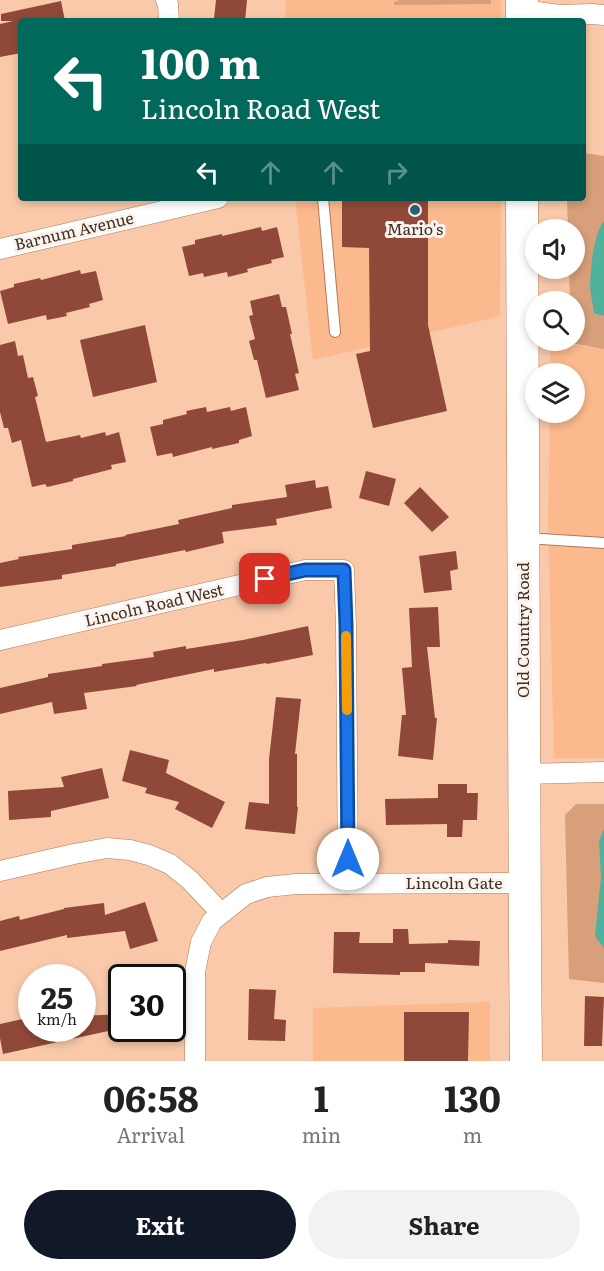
<!DOCTYPE html>
<style>
:root{--surface:#fff;--page:#f2f2f2;--text:#222;--muted:#767676;--accent:#111827}
body{margin:0;font-family:Literata,serif;background:var(--page);color:var(--text);height:100vh;display:flex;flex-direction:column;font-size:22px;white-space:nowrap}
*{box-sizing:border-box;margin:0}
p{font-size:20px;color:var(--muted)}
.icon{flex:none;width:33px;height:33px;fill:none;stroke:currentColor;stroke-width:2;stroke-linecap:round;stroke-linejoin:round}
.map{position:relative;height:1061px;overflow:hidden}
.panel{display:flex;flex-direction:column;background:var(--surface);flex:1}
.panel>*{flex:none}
.hud{position:absolute;left:18px;top:18px;width:568px;height:183px;border-radius:6px;box-shadow:0 3px 9px #0003;background:#00695c;color:#fff;overflow:hidden}
.controls{position:absolute;left:525px;top:219px;display:grid;gap:12px}
.controls a{display:grid;place-items:center;width:60px;height:60px;border-radius:50%;background:var(--surface);box-shadow:0 3px 9px #0003;font-size:30px}
.speed{position:absolute;left:18px;top:964px;display:flex;gap:12px;font-size:30px;font-weight:700;text-align:center}
.speed>*{display:grid;place-content:center;width:78px;height:78px;border-radius:50%;background:var(--surface);box-shadow:0 3px 9px #0003;line-height:1}
.speed small{font-size:15px;font-weight:400}
.speed .limit{border:3px solid #111;border-radius:9px;background:#fff;color:#111}
.pin{position:absolute;display:grid;place-items:center;width:51px;height:51px;color:#fff;margin:-26px;border-radius:12px;box-shadow:0 3px 9px #0006}
.me{position:absolute;width:66px;margin:-33px;rotate:0deg;stroke-linejoin:round;filter:drop-shadow(0 0 4px #0008)}
.turn{display:flex;align-items:center;gap:21px;height:126px;padding:0 24px;font-size:27px}
.turn .icon{width:78px;height:78px;stroke-width:2.5}
.turn b{display:block;font-size:42px;line-height:51px}
.lanes{display:flex;align-items:center;height:57px;padding:0 24px;background:#0003;justify-content:center;gap:30px;direction:ltr}
.lanes .off{opacity:.35}
.eta{display:flex;justify-content:space-evenly;align-items:center;height:102px;text-align:center}
.eta b{font-size:36px;font-weight:700;line-height:42px}
.cta{display:flex;gap:12px;margin-top:auto;padding:12px 24px}
.cta a{flex:1;height:69px;border-radius:36px;background:var(--accent);color:#fff;font-size:24px;font-weight:700;line-height:69px;text-align:center}
.cta a+a{background:var(--page);color:var(--text)}
.map>svg:first-child{display:block}
.built{fill:#fbb98d}
.green{fill:#d79f7a}
.water{fill:#50b29a}
.building{fill:#904939}
.lines{fill:none;stroke-linecap:round;stroke-linejoin:round}
.service-casing{stroke:#b07a55;stroke-width:12}
.minor-casing{stroke:#b07a55;stroke-width:21}
.primary-casing{stroke:#b07a55;stroke-width:33}
.service{stroke:#fff;stroke-width:10}
.minor{stroke:#fff;stroke-width:20}
.primary{stroke:#fff;stroke-width:32}
.route-casing{stroke:#114b97;stroke-width:15}
.route{stroke:#1a73e8;stroke-width:10}
.slow{stroke:#f59e0b;stroke-width:10}
.poi-dot{fill:#2b607c;stroke:#faf4f0;stroke-width:2}
.labels{text-anchor:middle;stroke-width:6;stroke-linejoin:round;paint-order:stroke}
.poi-label{font-size:16px;fill:#452e1e;stroke:#faf4f0}
.street-label{font-size:16px;fill:#452e1e;stroke:#faf4f0}
</style>
<div class="map">
<svg width="604" height="1061" viewBox="0 0 604 1061">
<rect width="100%" height="100%" fill="#f9c9aa"/>
<!-- built -->
<path class="built" d="M 285,0 L 501,0 L 501,21 L 286,21 Z
M 295,198 L 501,198 L 500,316 L 313,360 Z
M 551,341 L 604,349 L 604,758 L 554,758 L 548,521 L 550,413 L 574,412 L 574,374 L 550,373 Z
M 490,1002 L 490,1061 L 313,1061 L 313,1008 Z"/>
<!-- green -->
<path class="green" d="M 400,0 L 491,0 L 491,4 L 394,5 L 394,2 Z
M 584,153 L 604,156 L 604,349 L 571,343 L 571,341 L 574,340 L 574,302 L 570,301 L 569,269 L 574,268 L 574,230 L 568,229 L 567,198 L 584,198 Z
M 576,804 L 604,804 L 604,983 L 569,979 L 565,815 Z"/>
<!-- water -->
<path class="water" d="M 604,221 L 604,316 L 594,313 C 593,303 590,294 590,285 C 591,267 593,235 604,221 Z
M 604,829 L 604,948 L 595,936 L 601,877 L 599,841 Z"/>
<!-- building -->
<path class="building" d="M 216,0 L 247,0 L 245,21 L 214,19 Z
M 61,1 L 65,21 L 21,21 L 21,53 L 0,57 L 0,24 L 13,21 L 1,21 L 1,14 Z
M 342,198 L 428,198 L 428,325 L 447,411 L 373,428 L 356,354 L 370,351 L 369,248 L 342,247 Z
M 261,227 L 262,231 L 277,227 L 284,257 L 271,260 L 272,263 L 247,269 L 248,272 L 228,277 L 227,272 L 204,277 L 203,273 L 189,276 L 182,247 L 195,244 L 195,240 L 222,234 L 222,236 Z
M 80,270 L 81,274 L 96,271 L 103,300 L 89,304 L 90,307 L 66,313 L 67,316 L 47,320 L 46,315 L 8,324 L 0,291 L 14,287 L 14,284 L 40,278 L 41,280 Z
M 279,294 L 282,307 L 286,307 L 292,334 L 290,334 L 299,373 L 295,374 L 299,390 L 266,398 L 257,360 L 254,360 L 249,341 L 255,339 L 249,316 L 253,315 L 250,301 Z
M 145,325 L 157,382 L 93,397 L 80,340 Z
M 15,341 L 18,356 L 23,355 L 28,378 L 33,377 L 38,396 L 35,397 L 46,442 L 80,435 L 81,438 L 105,432 L 106,436 L 119,432 L 126,462 L 111,465 L 112,469 L 73,479 L 73,481 L 47,487 L 45,484 L 32,487 L 21,440 L 12,443 L 8,428 L 4,428 L 0,412 L 0,345 Z
M 206,407 L 207,412 L 230,407 L 231,411 L 246,407 L 252,436 L 239,440 L 239,443 L 212,449 L 212,447 L 173,457 L 172,453 L 157,456 L 150,427 L 163,424 L 163,420 L 187,414 L 186,411 Z
M 366,471 L 396,479 L 389,506 L 359,498 Z
M 315,480 L 316,488 L 328,486 L 332,508 L 276,519 L 277,525 L 222,532 L 224,543 L 186,552 L 185,550 L 116,564 L 116,566 L 62,575 L 62,579 L 0,587 L 0,563 L 19,559 L 18,557 L 72,549 L 72,545 L 126,536 L 125,535 L 179,524 L 178,520 L 232,508 L 232,505 L 287,497 L 285,485 Z
M 420,487 L 449,517 L 432,532 L 404,503 Z
M 456,551 L 458,569 L 450,571 L 452,590 L 424,593 L 419,556 Z
M 438,607 L 440,647 L 427,647 L 435,718 L 437,718 L 433,760 L 398,756 L 402,715 L 406,715 L 402,668 L 412,667 L 409,608 Z
M 308,626 L 313,655 L 267,664 L 266,663 L 214,672 L 214,669 L 136,685 L 137,686 L 84,693 L 87,709 L 54,714 L 52,702 L 0,714 L 0,688 L 48,677 L 48,674 L 102,666 L 102,664 L 154,657 L 153,652 L 186,646 L 186,649 L 243,640 Z
M 276,697 L 301,699 L 295,754 L 297,754 L 297,807 L 298,807 L 295,834 L 245,829 L 249,802 L 269,804 L 269,759 Z
M 130,750 L 169,760 L 166,773 L 225,802 L 212,828 L 175,809 L 179,802 L 145,793 L 147,788 L 122,781 Z
M 102,768 L 109,798 L 51,811 L 51,817 L 9,820 L 8,791 L 64,787 L 61,777 Z
M 438,784 L 467,784 L 467,793 L 478,793 L 477,820 L 463,820 L 462,837 L 447,837 L 447,824 L 386,825 L 385,799 L 438,798 Z
M 145,902 L 158,941 L 130,949 L 125,931 L 67,938 L 67,935 L 0,951 L 0,921 L 19,916 L 20,920 L 64,909 L 64,908 L 104,903 L 105,915 Z
M 393,929 L 408,929 L 409,944 L 448,943 L 448,940 L 480,941 L 479,966 L 425,963 L 425,972 L 400,972 L 400,975 L 333,973 L 334,932 L 360,932 L 359,943 L 393,943 Z
M 249,989 L 276,990 L 274,1019 L 286,1020 L 285,1041 L 248,1040 Z
M 585,996 L 604,997 L 602,1046 L 584,1046 Z
M 404,1012 L 469,1012 L 468,1061 L 404,1061 Z
M 122,1014 L 122,1028 L 3,1054 L 0,1038 L 0,1024 L 32,1017 L 32,1029 L 82,1029 L 82,1016 Z"/>
<g class="lines">
<!-- service casing -->
<g class="service-casing">
<path id="service" d="M 323,198 L 335,332
M 526,538 L 604,543"/>
</g>
<!-- minor casing -->
<g class="minor-casing">
<path id="minor" d="M 166,0 L 168,4 L 169,21
M 522,10 L 559,15 L 592,14 L 604,15
M 0,249 L 218,198
M 0,640 L 305,570 L 344,570 L 346,625 L 348,884
M 524,774 L 604,772
M 0,871 L 74,854 L 107,848 L 130,850 L 149,855 L 170,864 L 190,880 L 221,913
M 195,1061 L 195,972 L 201,942 L 212,921 L 246,894 L 267,887 L 296,884 L 524,883"/>
</g>
<!-- primary casing -->
<g class="primary-casing">
<path id="primary" d="M 522,0 L 522,21
M 522,198 L 525,948 L 526,1061"/>
</g>
<!-- service -->
<use href="#service" class="service"/>
<!-- minor -->
<use href="#minor" class="minor"/>
<!-- primary -->
<use href="#primary" class="primary"/>
</g>
<g class="lines">
<!-- route casing -->
<g class="route-casing">
<path id="route" d="M 265,579 L 305,570 L 344,570 L 346,625 L 348,859"/>
</g>
<!-- route -->
<use href="#route" class="route"/>
<!-- slow -->
<path class="slow" d="M 346,636 L 347,710"/>
</g>
<!-- markers -->
<circle class="poi-dot" cx="415" cy="210" r="6"/>
<g class="labels">
<!-- poi labels -->
<g class="poi-label">
<text x="415" y="235">Mario's</text>
</g>
<!-- street labels -->
<g class="street-label">
<text transform="translate(74 231) rotate(-13)" y="6">Barnum Avenue</text>
<text transform="translate(154 605) rotate(-13)" y="6">Lincoln Road West</text>
<text transform="translate(523 630) rotate(-90)" y="6">Old Country Road</text>
<text x="454" y="889">Lincoln Gate</text>
</g>
</g>
</svg>
<div class="controls">
<a><svg class="icon" aria-label="sound" viewBox="0 0 24 24"><path d="M4 9h4l5-4v14l-5-4H4zM17 9q2 3 0 6"/></svg></a>
<a><svg class="icon" aria-label="search" viewBox="0 0 24 24"><circle cx="10" cy="10" r="6"/><path d="M15 15l6 6"/></svg></a>
<a><svg class="icon" aria-label="layers" viewBox="0 0 24 24"><path d="M12 4l9 5-9 5-9-5zM3 14l9 5 9-5"/></svg></a>
</div>
<div class="speed"><div>25<small>km/h</small></div><div class="limit">30</div></div>
<div class="pin" style="left:265px;top:579px;background:#d93025"><svg class="icon" aria-label="arrive" viewBox="0 0 24 24"><path d="M6 21V4h12l-3 4 3 4H6"/></svg></div>
<svg class="me" style="left:348px;top:859px" viewBox="-20 -20 40 40"><circle r="19" fill="#fff"/><path d="M0-13L10 11 0 6-10 11z" fill="#1a73e8"/></svg>
<div class="hud">
<div class="turn"><svg class="icon" aria-label="left" viewBox="0 0 24 24"><path d="M17 20v-9H6M10 6l-5 5 5 5"/></svg><div><b>100 m</b>Lincoln Road West</div></div>
<div class="lanes"><svg class="icon" aria-label="left" viewBox="0 0 24 24"><path d="M17 20v-9H6M10 6l-5 5 5 5"/></svg><svg class="icon off" aria-label="ahead" viewBox="0 0 24 24"><path d="M12 20V5M6 11l6-6 6 6"/></svg><svg class="icon off" aria-label="ahead" viewBox="0 0 24 24"><path d="M12 20V5M6 11l6-6 6 6"/></svg><svg class="icon off" aria-label="right" viewBox="0 0 24 24"><path d="M7 20v-9h11M14 6l5 5-5 5"/></svg></div>
</div>
</div>
<section class="panel">
<div class="eta">
<div><b>06:58</b><p>Arrival</p></div>
<div><b>1</b><p>min</p></div>
<div><b>130</b><p>m</p></div>
</div>
<div class="cta"><a>Exit</a><a>Share</a></div>
</section>
